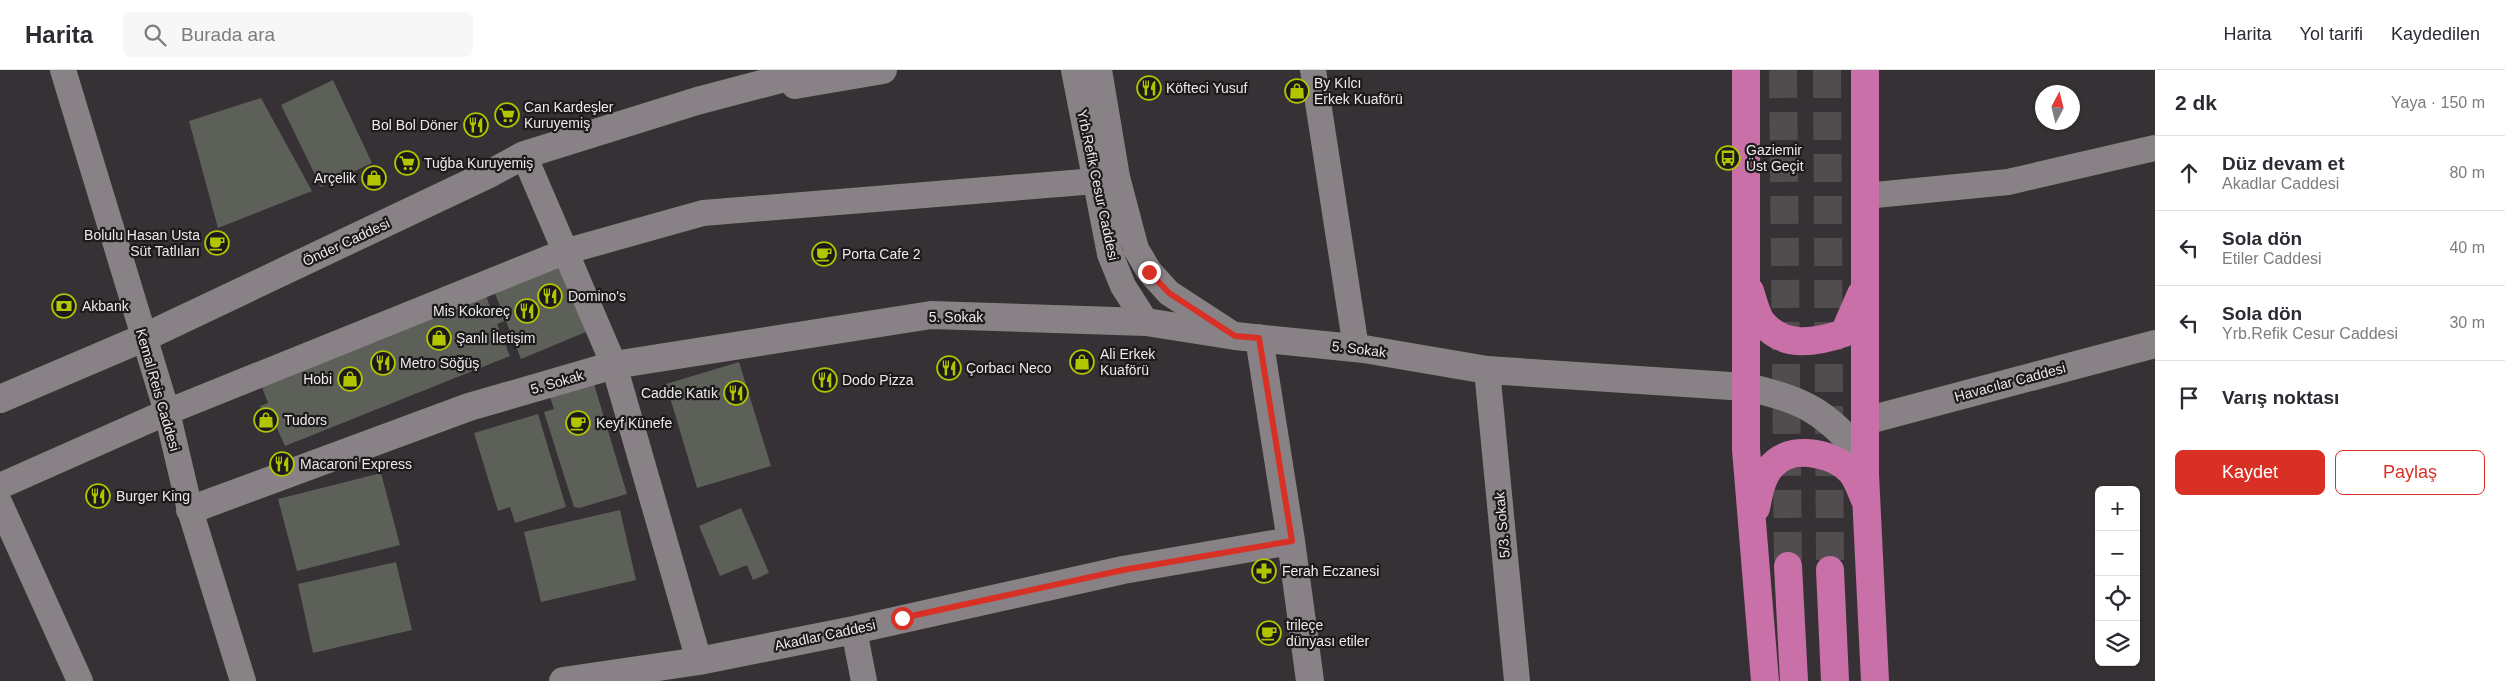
<!DOCTYPE html>
<html lang="tr">
<head>
<meta charset="utf-8">
<style>
  :root { --surface:#fff; --page:#f7f7f7; --text:#2b2b33; --muted:#7c7c81; --line:#e1e1e2; --accent:#d93025 }
  body { margin:0; font-family:Arial,sans-serif; background:var(--page); color:var(--text) }
  .controls { position:absolute; right:15px; bottom:15px; display:grid; overflow:hidden; border-radius:8px; box-shadow:0 1px 4px #0004 }
  .controls button { width:45px; height:45px; display:grid; place-items:center; padding:0; border:0; border-bottom:1px solid var(--line); background:var(--surface); color:var(--text); font:25px sans-serif }
  .compass { position:absolute; left:2035px; top:15px; width:45px; height:45px; border-radius:50%; background:var(--surface); box-shadow:0 1px 4px #0004; rotate:7deg }
  .stop { position:absolute; width:15px; height:15px; margin:-11px; border:4px solid #d93025; border-radius:50%; background:#fff }
  .stop.end { background:#d93025; border-color:#fff; box-shadow:0 1px 5px #0008 }
  .list { margin:0; padding:0; list-style:none }
  h2 { display:flex; justify-content:space-between; align-items:center; height:65px; margin:0; padding:0 20px; font-size:21px }
  h2 small { font-size:16px; font-weight:400; color:var(--muted) }
  .list li { display:grid; grid-template-columns:32px 1fr auto; gap:15px; align-items:center; box-sizing:border-box; height:75px; padding:0 20px; border-top:1px solid var(--line) }
  .list b { display:block; font-size:19px; white-space:nowrap }
  .list p { margin:0; font-size:16px; white-space:nowrap; color:var(--muted) }
  .list em { font-size:16px; font-style:normal; color:var(--muted) }
  .actions { display:flex; gap:10px; padding:15px 20px }
  .actions a { flex:1; padding:11px 0; border:1px solid var(--accent); border-radius:8px; text-align:center; font-size:18px; color:var(--accent) }
  .actions .main { background:var(--accent); color:#fff }
  .icon { flex:none; width:28px; height:28px; fill:none; stroke:currentColor; stroke-width:2; stroke-linecap:round; stroke-linejoin:round }
  .map { position:relative; flex:none; width:2155px; height:611px; overflow:hidden }
  header { display:flex; align-items:center; gap:30px; box-sizing:border-box; height:70px; padding:0 25px; background:var(--surface); border-bottom:1px solid var(--line) }
  header strong { font-size:24px }
  nav { display:flex; gap:28px; margin-inline-start:auto; font-size:18px }
  .search { width:350px; height:45px; background:var(--page); display:flex; align-items:center; gap:12px; box-sizing:border-box; padding:0 18px; border-radius:8px; color:var(--muted); font-size:19px }
  main { display:flex }
  aside { flex:1; background:var(--surface) }
  .map>svg:first-child { display:block }
  .building { fill:#5d5f59 }
  .lines { fill:none; stroke-linecap:round; stroke-linejoin:round }
  .highway-tunnel { stroke:#514d4f; stroke-width:28; stroke-dasharray:28 14; stroke-linecap:butt }
  .street { stroke:#888185; stroke-width:26 }
  .secondary { stroke:#888185; stroke-width:28 }
  .highway { stroke:#c970a8; stroke-width:28 }
  .route { stroke:#d93025; stroke-width:6 }
  .labels { text-anchor:middle; stroke-width:4.5; stroke-linejoin:round; paint-order:stroke }
  .poi-label { font-size:14px; fill:#ede9eb; stroke:#1c1a1b; text-anchor:start }
  .street-label { font-size:14px; fill:#ede9eb; stroke:#1c1a1b }
</style>
</head>
<body>
<header>
<strong>Harita</strong>
<div class="search"><svg class="icon" aria-label="search" viewBox="0 0 24 24"><circle cx="10" cy="10" r="6"/><path d="M15 15l6 6"/></svg>Burada ara</div>
<nav><a>Harita</a><a>Yol tarifi</a><a>Kaydedilen</a></nav>
</header>
<main>
<div class="map">
<svg width="2155" height="611" viewBox="0 0 2155 611">
  <rect width="100%" height="100%" fill="#363134"/>
  <path class="building" d="M333,10L372,93L321,117L281,35Z
    M261,28L312,121L218,158L189,51Z
    M559,195L586,262L521,289L494,221Z
    M484,220L493,245L501,242L505,251L497,254L510,286L285,376L276,356L269,358L260,336L268,333L260,312Z
    M739,292L771,396L697,418L666,314Z
    M594,314L627,424L579,438L574,437L544,342L554,339L550,327Z
    M538,344L566,437L515,453L510,437L498,441L474,363Z
    M381,403L400,475L297,501L278,429Z
    M741,438L769,503L753,510L747,495L720,506L699,456Z
    M620,440L636,510L541,532L524,462Z
    M396,492L412,560L313,583L298,514Z"/>
  <g class="lines">
    <path class="highway-tunnel" d="M1783,0L1788,496
      M1827,0L1830,500"/>
    <path class="street" d="M63,0L167,342L190,440L243,611
      M1074,0L1110,184L1123,216L1146,252
      M1099,0L1117,107L1136,179L1149,201L1169,223L1235,266
      M1313,0L1356,278
      M524,85L614,295L699,591
      M1865,126L2008,112L2155,78
      M1487,300L1517,611
      M0,416L167,342L564,182L703,143L1096,111
      M0,434L80,611
      M854,560L864,611"/>
    <path class="secondary" d="M795,15L883,0
      M1259,268L1291,471L1310,611
      M0,329L143,268L491,103L524,85L697,31L815,0
      M1865,351L2155,274
      M190,440L469,337L614,295L931,245L1146,252L1235,266L1364,279L1487,300L1746,317C1804,329 1827,343 1865,388
      M563,611L699,591L854,560L1123,500L1291,471"/>
    <path class="highway" d="M1746,0V379L1765,611
      M1865,0V404L1875,611
      M1750,221C1753,230 1756,243 1761,251C1783,279 1815,273 1844,263L1861,224
      M1756,438C1759,423 1762,403 1776,392C1796,375 1835,384 1851,402C1857,409 1861,421 1865,430
      M1788,496L1794,611
      M1830,500L1835,611"/>
  </g>
  <g class="lines">
    <path class="route" d="M902,548L1123,500L1292,471L1259,268L1235,266L1169,223L1149,202"/>
  </g>
  <defs>
    <g id="restaurant-ring" transform="scale(1.25)"><circle r="9.5" fill="#1c1a1b" stroke="#b1c500" stroke-width="1.5"/><path d="M-5-6h1v4h1v-4h1v4h1v-4h1v5L-1.5 .5V6h-2V.5L-5-1ZM5-6V6H3V1.5H1.5Q1.5-4 5-6Z" fill="#b1c500"/></g>
    <g id="shop-ring" transform="scale(1.25)"><circle r="9.5" fill="#1c1a1b" stroke="#b1c500" stroke-width="1.5"/><path d="M-5-2.5h2.3a2.7 3.5 0 0 1 5.4 0H5L5.5 6h-11ZM-1.5-2.5h3a1.5 2.3 0 0 0-3 0Z" fill="#b1c500"/></g>
    <g id="supermarket-ring" transform="scale(1.25)"><circle r="9.5" fill="#1c1a1b" stroke="#b1c500" stroke-width="1.5"/><path d="M-6-5.5h2.5l.6 2H6L4.5 2H-2.5L-4.4-4H-6ZM-1.5 3.2a1.3 1.3 0 1 0 .1 0ZM3 3.2a1.3 1.3 0 1 0 .1 0Z" fill="#b1c500"/></g>
    <g id="bus-ring" transform="scale(1.25)"><circle r="9.5" fill="#1c1a1b" stroke="#b1c500" stroke-width="1.5"/><path d="M-5-6H5V4H4V6H2V4H-2V6H-4V4H-5ZM-3.5-4V0h7V-4ZM-3.5 1.2v1.5H-2V1.2ZM2 1.2v1.5H3.5V1.2Z" fill="#b1c500"/></g>
    <g id="cafe-ring" transform="scale(1.25)"><circle r="9.5" fill="#1c1a1b" stroke="#b1c500" stroke-width="1.5"/><path d="M-5.5-4.5H6V0H3Q3 3.5 0 3.5H-2.5Q-5.5 3.5-5.5 0ZM3-3.2v2h1.7v-2ZM-6 4.5H4V6H-6Z" fill="#b1c500"/></g>
    <g id="bank-ring" transform="scale(1.25)"><circle r="9.5" fill="#1c1a1b" stroke="#b1c500" stroke-width="1.5"/><path d="M-6-4H6V4H-6ZM0-2.3a2.3 2.3 0 1 0 0 4.6a2.3 2.3 0 1 0 0-4.6Z" fill="#b1c500"/></g>
    <g id="pharmacy-ring" transform="scale(1.25)"><circle r="9.5" fill="#1c1a1b" stroke="#b1c500" stroke-width="1.5"/><path d="M-2-6h4v4h4v4h-4v4h-4v-4h-4v-4h4Z" fill="#b1c500"/></g>
  </defs>
  <g fill-rule="evenodd">
    <use href="#restaurant-ring" x="1149" y="18"/>
    <use href="#shop-ring" x="1297" y="21"/>
    <use href="#supermarket-ring" x="507" y="45"/>
    <use href="#restaurant-ring" x="476" y="55"/>
    <use href="#bus-ring" x="1728" y="88"/>
    <use href="#supermarket-ring" x="407" y="93"/>
    <use href="#shop-ring" x="374" y="108"/>
    <use href="#cafe-ring" x="217" y="173"/>
    <use href="#cafe-ring" x="824" y="184"/>
    <use href="#restaurant-ring" x="550" y="226"/>
    <use href="#bank-ring" x="64" y="236"/>
    <use href="#restaurant-ring" x="527" y="241"/>
    <use href="#shop-ring" x="439" y="268"/>
    <use href="#shop-ring" x="1082" y="292"/>
    <use href="#restaurant-ring" x="383" y="293"/>
    <use href="#restaurant-ring" x="949" y="298"/>
    <use href="#shop-ring" x="350" y="309"/>
    <use href="#restaurant-ring" x="825" y="310"/>
    <use href="#restaurant-ring" x="736" y="323"/>
    <use href="#shop-ring" x="266" y="350"/>
    <use href="#cafe-ring" x="578" y="353"/>
    <use href="#restaurant-ring" x="282" y="394"/>
    <use href="#restaurant-ring" x="98" y="426"/>
    <use href="#pharmacy-ring" x="1264" y="501"/>
    <use href="#cafe-ring" x="1269" y="563"/>
  </g>
  <g class="labels">
    <g class="poi-label">
      <text x="1314" y="18">By Kılcı<tspan x="1314" dy="16">Erkek Kuaförü</tspan></text>
      <text x="1166" y="23">Köfteci Yusuf</text>
      <text x="524" y="42">Can Kardeşler<tspan x="524" dy="16">Kuruyemiş</tspan></text>
      <text x="458" y="60" text-anchor="end">Bol Bol Döner</text>
      <text x="1746" y="85">Gaziemir<tspan x="1746" dy="16">Üst Geçit</tspan></text>
      <text x="424" y="98">Tuğba Kuruyemiş</text>
      <text x="356" y="113" text-anchor="end">Arçelik</text>
      <text x="200" y="170" text-anchor="end">Bolulu Hasan Usta<tspan x="200" dy="16">Süt Tatlıları</tspan></text>
      <text x="842" y="189">Porta Cafe 2</text>
      <text x="568" y="231">Domino's</text>
      <text x="82" y="241">Akbank</text>
      <text x="510" y="246" text-anchor="end">Mis Kokoreç</text>
      <text x="456" y="273">Şanlı İletişim</text>
      <text x="1100" y="289">Ali Erkek<tspan x="1100" dy="16">Kuaförü</tspan></text>
      <text x="400" y="298">Metro Söğüş</text>
      <text x="966" y="303">Çorbacı Neco</text>
      <text x="332" y="314" text-anchor="end">Hobi</text>
      <text x="842" y="315">Dodo Pizza</text>
      <text x="718" y="328" text-anchor="end">Cadde Katık</text>
      <text x="284" y="355">Tudors</text>
      <text x="596" y="358">Keyf Künefe</text>
      <text x="300" y="399">Macaroni Express</text>
      <text x="116" y="431">Burger King</text>
      <text x="1282" y="506">Ferah Eczanesi</text>
      <text x="1286" y="560">trileçe<tspan x="1286" dy="16">dünyası etiler</tspan></text>
    </g>
    <g class="street-label">
      <text transform="translate(1098 115) rotate(78)" y="5">Yrb.Refik Cesur Caddesi</text>
      <text transform="translate(346 172) rotate(-25)" y="5">Önder Caddesi</text>
      <text x="956" y="252">5. Sokak</text>
      <text transform="translate(1359 279) rotate(7)" y="5">5. Sokak</text>
      <text transform="translate(557 312) rotate(-16)" y="5">5. Sokak</text>
      <text transform="translate(2010 312) rotate(-15)" y="5">Havacılar Caddesi</text>
      <text transform="translate(158 320) rotate(74)" y="5">Kemal Reis Caddesi</text>
      <text transform="translate(1502 455) rotate(-95)" y="5">5/3. Sokak</text>
      <text transform="translate(825 565) rotate(-12)" y="5">Akadlar Caddesi</text>
    </g>
  </g>
</svg>
<div class="controls">
<button>+</button>
<button>−</button>
<button><svg class="icon" aria-label="locate" viewBox="0 0 24 24"><circle cx="12" cy="12" r="6"/><path d="M12 2v4M12 18v4M2 12h4M18 12h4"/></svg></button>
<button><svg class="icon" aria-label="layers" viewBox="0 0 24 24"><path d="M12 4l9 5-9 5-9-5zM3 14l9 5 9-5"/></svg></button>
</div>
<svg class="compass" viewBox="-18 -18 36 36"><path d="M0-13l5 13h-10z" fill="#e53935"/><path d="M0 13l5-13h-10z" fill="#7c7c81"/></svg>
<div class="stop" style="left:902px;top:548px"></div>
<div class="stop end" style="left:1149px;top:202px"></div>
</div>
<aside>
<h2>2 dk<small>Yaya · 150 m</small></h2>
<ul class="list">
<li><svg class="icon" aria-label="ahead" viewBox="0 0 24 24"><path d="M12 20V5M6 11l6-6 6 6"/></svg><div><b>Düz devam et</b><p>Akadlar Caddesi</p></div><em>80 m</em></li>
<li><svg class="icon" aria-label="left" viewBox="0 0 24 24"><path d="M17 20v-9H6M10 6l-5 5 5 5"/></svg><div><b>Sola dön</b><p>Etiler Caddesi</p></div><em>40 m</em></li>
<li><svg class="icon" aria-label="left" viewBox="0 0 24 24"><path d="M17 20v-9H6M10 6l-5 5 5 5"/></svg><div><b>Sola dön</b><p>Yrb.Refik Cesur Caddesi</p></div><em>30 m</em></li>
<li><svg class="icon" aria-label="arrive" viewBox="0 0 24 24"><path d="M6 21V4h12l-3 4 3 4H6"/></svg><div><b>Varış noktası</b></div></li>
</ul>
<div class="actions"><a class="main">Kaydet</a><a>Paylaş</a></div>
</aside>
</main>
</body>
</html>
